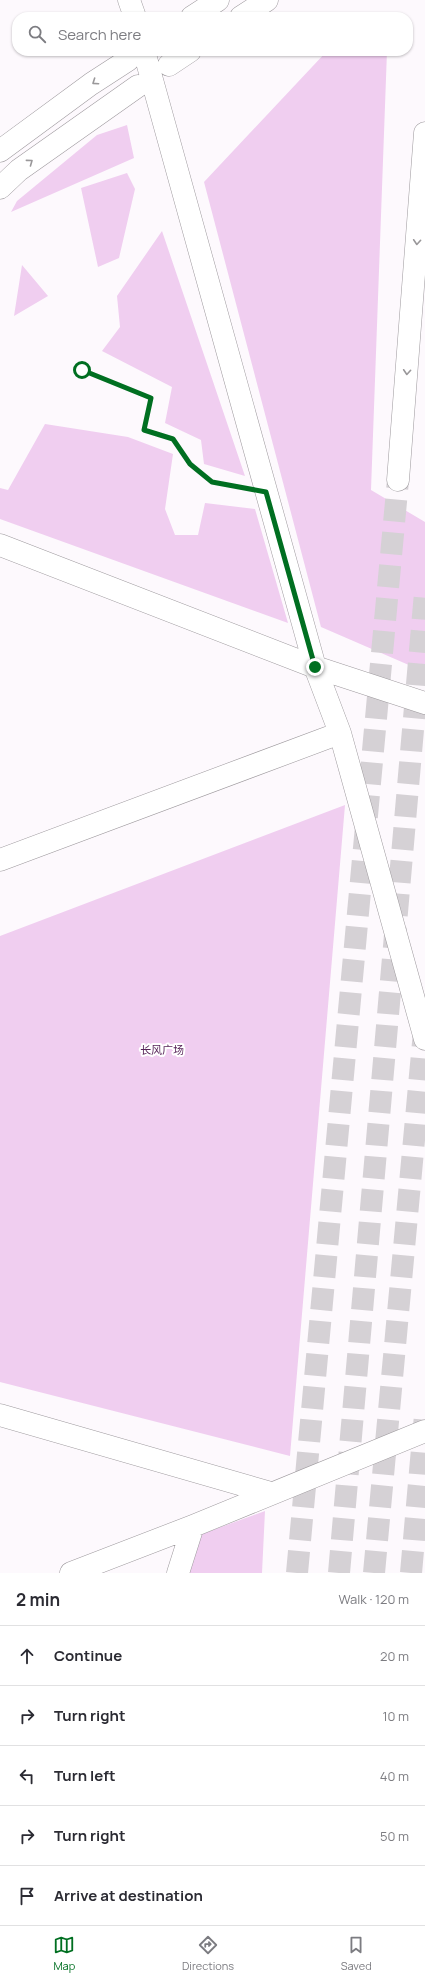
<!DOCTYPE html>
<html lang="en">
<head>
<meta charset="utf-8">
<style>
  :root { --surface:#fff; --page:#f2f2f3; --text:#2b2b33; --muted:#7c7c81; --line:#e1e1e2; --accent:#006f21 }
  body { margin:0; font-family:Manrope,"Noto Sans SC",sans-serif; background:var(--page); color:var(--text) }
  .stop { position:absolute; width:12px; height:12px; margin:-9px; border:3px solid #006f21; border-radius:50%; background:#fff }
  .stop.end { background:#006f21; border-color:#fff; box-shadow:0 1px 4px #0008 }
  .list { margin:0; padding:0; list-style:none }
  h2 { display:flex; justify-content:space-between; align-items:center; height:52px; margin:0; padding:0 16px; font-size:17px }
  h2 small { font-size:13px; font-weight:400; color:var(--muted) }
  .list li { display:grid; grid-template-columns:26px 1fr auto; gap:12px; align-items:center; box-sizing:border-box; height:60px; padding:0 16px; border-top:1px solid var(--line) }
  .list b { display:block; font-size:15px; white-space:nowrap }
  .list em { font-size:13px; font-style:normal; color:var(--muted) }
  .icon { flex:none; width:22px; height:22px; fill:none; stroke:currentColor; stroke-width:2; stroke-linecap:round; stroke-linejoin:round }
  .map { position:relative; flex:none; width:425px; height:1573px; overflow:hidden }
  .search { position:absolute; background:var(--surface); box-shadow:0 1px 3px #0004; left:12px; right:12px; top:12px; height:44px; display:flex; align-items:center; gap:10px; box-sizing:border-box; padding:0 14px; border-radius:16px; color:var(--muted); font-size:15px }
  .sheet { height:352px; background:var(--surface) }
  nav { display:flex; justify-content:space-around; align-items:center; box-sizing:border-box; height:56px; border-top:1px solid var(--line); background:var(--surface); font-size:11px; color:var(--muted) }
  nav a { display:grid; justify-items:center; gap:2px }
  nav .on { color:var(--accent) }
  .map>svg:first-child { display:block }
  .green { fill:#f0cef0 }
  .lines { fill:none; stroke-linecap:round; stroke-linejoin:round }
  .minor-tunnel { stroke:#d5d1d5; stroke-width:22; stroke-dasharray:22 11; stroke-linecap:butt }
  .highway-tunnel { stroke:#d5d1d5; stroke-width:22; stroke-dasharray:22 11; stroke-linecap:butt }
  .minor-casing { stroke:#9e9a9e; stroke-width:23 }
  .path { stroke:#a5a2a5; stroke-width:2.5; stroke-dasharray:2 3; stroke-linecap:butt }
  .minor { stroke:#fff; stroke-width:22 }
  .oneway { stroke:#9a989a }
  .route { stroke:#006f21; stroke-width:5 }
  .labels { text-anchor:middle; stroke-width:4; stroke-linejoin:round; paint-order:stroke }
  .park-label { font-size:11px; fill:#562358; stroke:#fff }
</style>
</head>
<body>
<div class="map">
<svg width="425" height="1573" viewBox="0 0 425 1573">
  <rect width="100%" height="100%" fill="#fdf9fd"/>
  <path class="green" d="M327,51H387L371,490L425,522V672L321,627L204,182Z
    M127,125L134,158L11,212L17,201L97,135Z
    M127,173L135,189L119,258L98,267L81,188Z
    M162,231L245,476L204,464L201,440L165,423L172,387L102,351L120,327L117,296Z
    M22,265L48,296L14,316Z
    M45,424L128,437L173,454L165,509L175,535H198L205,503L255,509L288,623L0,519V488L8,490Z
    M345,805L290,1456L0,1382V936Z
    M265,1511L262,1573H185L199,1535Z"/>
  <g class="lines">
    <path class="minor-tunnel" d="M297,1573L398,480"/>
    <path class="highway-tunnel" d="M339,1573L425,593
      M374,1573L425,1021
      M411,1573L425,1415"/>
    <g class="minor-casing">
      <path id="minor" d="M129,0L135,17
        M192,17L218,0
        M241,17L267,0
        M144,51L315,667L340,733L425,1039
        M169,65L190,51
        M0,151L91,84L128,60
        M0,188L19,170L138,86
        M398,480L425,133
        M0,545L315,667L425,703
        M0,860L340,733
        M0,1415L271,1493
        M71,1573L193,1526L425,1431
        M178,1573L193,1526"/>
    </g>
    <path class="path" d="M82,370L151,398L144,430L173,439L190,465L212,482L242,488"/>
    <use href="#minor" class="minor"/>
  </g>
  <defs><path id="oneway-chevron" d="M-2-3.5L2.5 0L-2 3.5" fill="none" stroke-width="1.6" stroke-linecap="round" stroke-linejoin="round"/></defs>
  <g class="oneway">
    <use href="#oneway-chevron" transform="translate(95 82) rotate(146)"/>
    <use href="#oneway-chevron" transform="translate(30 162) rotate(-36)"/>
    <use href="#oneway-chevron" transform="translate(417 242) rotate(94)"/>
    <use href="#oneway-chevron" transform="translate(407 372) rotate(94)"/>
  </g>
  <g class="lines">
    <path class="route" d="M82,370L151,398L144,430L173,439L190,464L212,482L266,492L315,667"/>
  </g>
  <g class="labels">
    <g class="park-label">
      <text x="162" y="1054">长风广场</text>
    </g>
  </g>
</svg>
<div class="stop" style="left:82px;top:370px"></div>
<div class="stop end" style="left:315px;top:667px"></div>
<div class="search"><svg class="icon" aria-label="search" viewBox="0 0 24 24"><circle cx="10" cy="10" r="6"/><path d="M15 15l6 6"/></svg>Search here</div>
</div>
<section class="sheet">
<h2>2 min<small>Walk · 120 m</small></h2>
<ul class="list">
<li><svg class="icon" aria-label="ahead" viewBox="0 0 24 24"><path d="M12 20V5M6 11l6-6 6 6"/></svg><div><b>Continue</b></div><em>20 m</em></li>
<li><svg class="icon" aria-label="right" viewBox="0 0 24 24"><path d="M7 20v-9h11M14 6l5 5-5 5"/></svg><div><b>Turn right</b></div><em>10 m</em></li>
<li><svg class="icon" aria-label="left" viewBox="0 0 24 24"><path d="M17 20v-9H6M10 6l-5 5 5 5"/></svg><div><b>Turn left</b></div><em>40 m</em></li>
<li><svg class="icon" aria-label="right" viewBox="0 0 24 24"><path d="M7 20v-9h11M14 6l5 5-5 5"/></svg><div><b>Turn right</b></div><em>50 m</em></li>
<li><svg class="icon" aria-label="arrive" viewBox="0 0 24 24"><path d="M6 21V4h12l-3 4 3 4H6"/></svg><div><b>Arrive at destination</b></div></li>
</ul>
</section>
<nav>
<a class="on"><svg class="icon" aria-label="map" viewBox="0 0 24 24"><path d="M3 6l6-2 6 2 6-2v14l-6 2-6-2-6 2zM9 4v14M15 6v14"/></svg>Map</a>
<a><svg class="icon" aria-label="directions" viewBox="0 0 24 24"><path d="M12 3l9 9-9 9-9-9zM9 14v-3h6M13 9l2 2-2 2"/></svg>Directions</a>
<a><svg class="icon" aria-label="saved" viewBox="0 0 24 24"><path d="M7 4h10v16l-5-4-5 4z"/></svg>Saved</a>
</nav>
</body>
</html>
